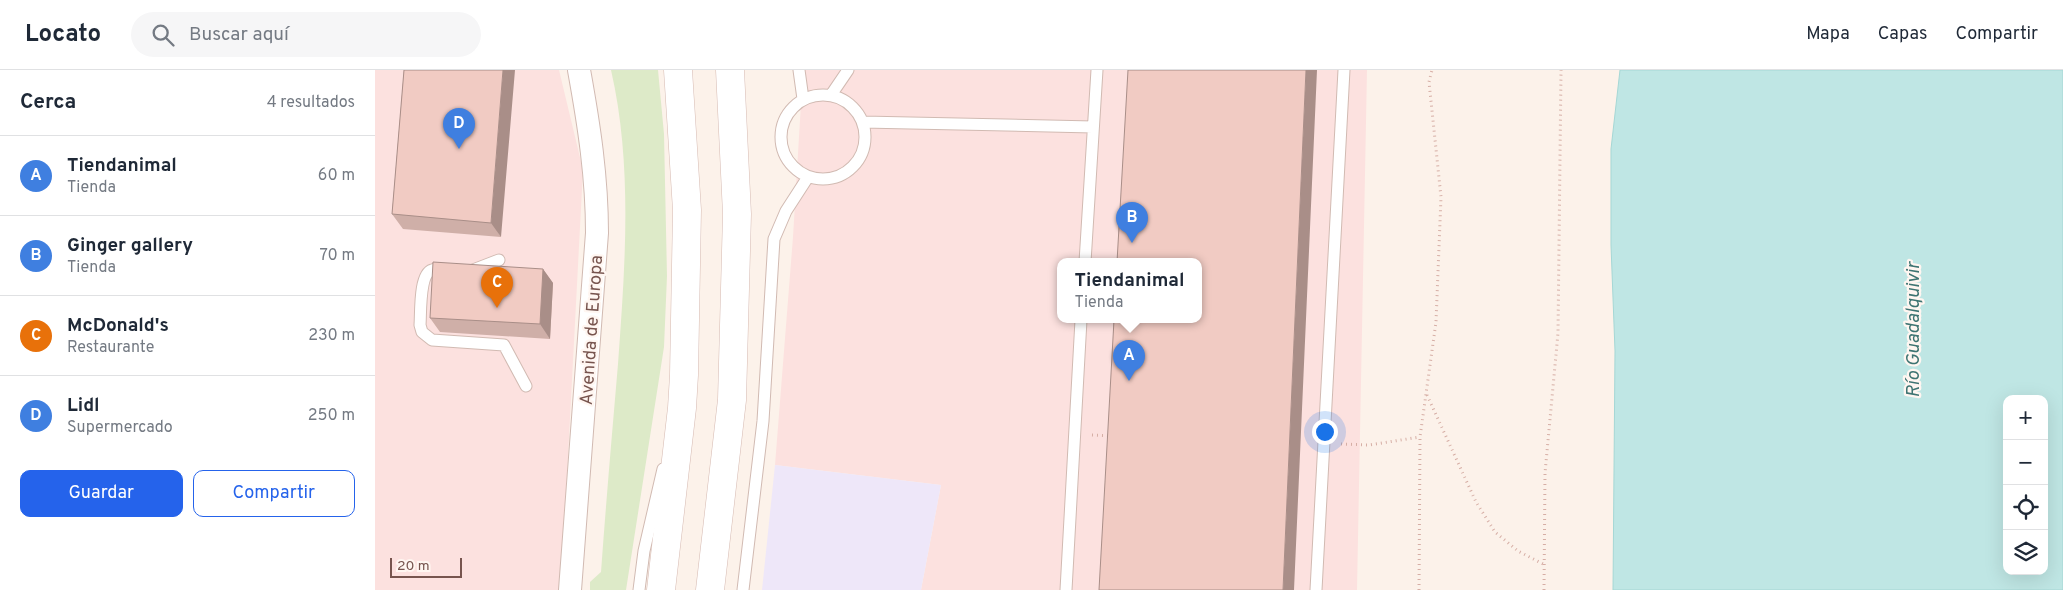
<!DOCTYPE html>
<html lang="es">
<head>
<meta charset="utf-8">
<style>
  :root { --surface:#fff; --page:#f6f6f7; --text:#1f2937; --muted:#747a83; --line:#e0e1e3; --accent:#2563eb }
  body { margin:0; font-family:Overpass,sans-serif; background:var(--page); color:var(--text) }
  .controls { position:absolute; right:15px; bottom:15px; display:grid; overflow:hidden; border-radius:10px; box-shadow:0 5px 20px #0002 }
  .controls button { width:45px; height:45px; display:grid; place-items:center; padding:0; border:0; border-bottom:1px solid var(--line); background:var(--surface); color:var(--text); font:25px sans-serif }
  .scale { position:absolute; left:15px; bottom:12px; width:72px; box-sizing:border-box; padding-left:5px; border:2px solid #77544e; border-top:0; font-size:14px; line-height:18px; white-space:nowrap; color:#77544e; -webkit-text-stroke:4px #fff6f1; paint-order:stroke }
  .you { position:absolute; left:949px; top:361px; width:18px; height:18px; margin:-12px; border:4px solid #fff; border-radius:50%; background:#1a73e8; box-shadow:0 0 0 8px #1a73e833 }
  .badge { display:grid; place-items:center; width:32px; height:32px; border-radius:50%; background:var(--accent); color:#fff; font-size:16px; font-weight:700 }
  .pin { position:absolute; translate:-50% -41px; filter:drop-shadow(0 1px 2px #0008) }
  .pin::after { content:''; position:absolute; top:26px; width:18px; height:15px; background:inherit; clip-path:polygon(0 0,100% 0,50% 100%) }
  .popup { position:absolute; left:682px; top:188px; width:145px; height:65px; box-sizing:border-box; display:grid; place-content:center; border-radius:10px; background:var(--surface); filter:drop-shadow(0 1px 4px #0005); font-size:16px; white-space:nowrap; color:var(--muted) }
  .popup b { font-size:19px; color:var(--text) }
  .popup::after { content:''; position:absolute; left:50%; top:100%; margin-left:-10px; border:10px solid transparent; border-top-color:var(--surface) }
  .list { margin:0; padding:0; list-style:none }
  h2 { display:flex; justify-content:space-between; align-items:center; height:65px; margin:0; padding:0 20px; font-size:21px }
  h2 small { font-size:16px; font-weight:400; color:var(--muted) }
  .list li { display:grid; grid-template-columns:32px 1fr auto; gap:15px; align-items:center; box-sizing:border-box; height:80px; padding:0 20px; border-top:1px solid var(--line) }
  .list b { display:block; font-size:19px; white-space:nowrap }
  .list p { margin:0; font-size:16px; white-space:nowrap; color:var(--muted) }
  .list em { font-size:16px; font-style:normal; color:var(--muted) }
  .actions { display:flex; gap:10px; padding:15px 20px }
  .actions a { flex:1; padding:11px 0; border:1px solid var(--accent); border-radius:10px; text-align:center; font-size:18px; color:var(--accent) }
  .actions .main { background:var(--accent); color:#fff }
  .icon { flex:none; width:28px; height:28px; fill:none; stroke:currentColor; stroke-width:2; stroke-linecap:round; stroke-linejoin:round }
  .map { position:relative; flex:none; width:1688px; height:520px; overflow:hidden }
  header { display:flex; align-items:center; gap:30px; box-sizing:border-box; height:70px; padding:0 25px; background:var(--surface); border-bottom:1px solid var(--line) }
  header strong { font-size:24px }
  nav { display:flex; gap:28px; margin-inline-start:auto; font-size:18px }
  .search { width:350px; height:45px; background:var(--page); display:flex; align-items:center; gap:12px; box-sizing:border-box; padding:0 18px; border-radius:28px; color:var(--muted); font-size:19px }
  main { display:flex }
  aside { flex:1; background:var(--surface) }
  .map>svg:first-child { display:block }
  .commercial { fill:#fce1df; fill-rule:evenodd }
  .education { fill:#eee7f9 }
  .green { fill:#ddeac8 }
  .water { fill:#bfe6e4; stroke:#a5d7d5; fill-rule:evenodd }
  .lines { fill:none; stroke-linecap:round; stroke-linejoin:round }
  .lane-casing { stroke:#d1bab2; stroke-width:13 }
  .street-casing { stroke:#d1bab2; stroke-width:24 }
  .secondary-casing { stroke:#d6bab2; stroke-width:29 }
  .path { stroke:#d6aea5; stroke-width:3; stroke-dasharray:1 4; stroke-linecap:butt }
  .lane { stroke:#fff; stroke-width:11 }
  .street { stroke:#fff; stroke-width:22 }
  .secondary { stroke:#fff; stroke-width:28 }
  .wall { fill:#cfafa8 }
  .shaded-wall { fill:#a98e88 }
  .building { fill:#f1cbc3; stroke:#a98e88 }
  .labels { text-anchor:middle; stroke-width:4.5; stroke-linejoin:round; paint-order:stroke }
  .street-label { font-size:18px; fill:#77544e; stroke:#fff6f1 }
  .water-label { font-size:19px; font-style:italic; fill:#3e7472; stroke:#fff6f1 }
</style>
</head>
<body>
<header>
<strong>Locato</strong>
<div class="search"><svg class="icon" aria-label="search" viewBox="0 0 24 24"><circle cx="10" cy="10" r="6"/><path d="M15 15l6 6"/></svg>Buscar aquí</div>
<nav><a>Mapa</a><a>Capas</a><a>Compartir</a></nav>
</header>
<main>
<aside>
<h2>Cerca<small>4 resultados</small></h2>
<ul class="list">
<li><span class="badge" style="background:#3f7fe0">A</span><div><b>Tiendanimal</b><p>Tienda</p></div><em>60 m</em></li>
<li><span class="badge" style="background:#3f7fe0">B</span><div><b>Ginger gallery</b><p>Tienda</p></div><em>70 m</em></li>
<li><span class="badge" style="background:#e8710a">C</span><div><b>McDonald's</b><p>Restaurante</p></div><em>230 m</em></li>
<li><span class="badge" style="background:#3f7fe0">D</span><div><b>Lidl</b><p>Supermercado</p></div><em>250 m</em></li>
</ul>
<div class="actions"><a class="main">Guardar</a><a>Compartir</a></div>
</aside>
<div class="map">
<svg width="1688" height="520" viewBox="0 0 1688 520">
  <rect width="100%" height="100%" fill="#fcf2ea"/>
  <path class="commercial" d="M0,0H184L208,100L186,520H0Z
    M428,0H992L982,520H546L566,415L400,395L418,167ZM685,192H823V250H685Z"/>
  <path class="education" d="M400,395L566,415L546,520H387Z"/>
  <path class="green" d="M236,0H283L289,64L292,206L289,277L251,520H215V512L226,502C231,433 237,364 243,294C250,197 258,96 236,0Z"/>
  <path class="water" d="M1245,0H1688V520H1238L1240,281L1236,175V79ZM1632,329H1669V501H1632Z"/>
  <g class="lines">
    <g class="lane-casing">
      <path id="lane" d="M424,0L428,29
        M406 67a42 42 0 1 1 84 0a42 42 0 1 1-84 0Z
        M456,25L473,0
        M488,52L718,57
        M710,192L722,0
        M72,200C68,200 61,198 57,200C44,204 46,243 45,255L47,262L57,270L129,275L151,316
        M98,200L124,190
        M264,520L269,481L288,399
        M368,520L388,351L399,169L411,141L433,107
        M691,520L706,250
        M941,520L969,0"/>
    </g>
    <g class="street-casing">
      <path id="street" d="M195,520L222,163C222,107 214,55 204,0"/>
    </g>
    <g class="secondary-casing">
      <path id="secondary" d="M286,520L307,338L309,305L312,140L303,0
        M335,520L357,330L362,144L355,0"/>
    </g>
    <path class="path" d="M1052,325L1101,432L1120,462L1143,481L1170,495
      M717,365L736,366
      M966,374L994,375L1045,367
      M1044,520L1045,367L1061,252L1066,127L1054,12L1057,0
      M1169,520L1170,403L1183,263L1186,0"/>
    <use href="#lane" class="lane"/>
    <use href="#street" class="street"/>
    <use href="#secondary" class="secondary"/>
  </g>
  <path class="wall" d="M29,0L126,167L28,159L17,144Z
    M168,199L178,213L175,269L65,262L55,248Z"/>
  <path class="shaded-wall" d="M128,0H140L126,167L116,153Z
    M931,0H942L919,520H908Z
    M168,199L178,213L175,269L165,254Z"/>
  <path class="building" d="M29,0H128L116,153L17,144Z
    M753,0H931L908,520H724L739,250H823V192H742Z
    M58,192L168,199L165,254L55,248Z"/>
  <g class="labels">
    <g class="street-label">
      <text transform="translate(216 260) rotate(-86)" y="6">Avenida de Europa</text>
    </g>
    <g class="water-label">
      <text transform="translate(1537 260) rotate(-90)" y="7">Río Guadalquivir</text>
    </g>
  </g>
</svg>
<div class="controls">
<button>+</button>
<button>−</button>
<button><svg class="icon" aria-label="locate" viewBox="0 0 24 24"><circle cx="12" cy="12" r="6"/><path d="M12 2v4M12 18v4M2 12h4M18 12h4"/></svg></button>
<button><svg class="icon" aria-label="layers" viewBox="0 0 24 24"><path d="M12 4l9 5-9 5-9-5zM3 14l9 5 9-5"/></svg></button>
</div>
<div class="scale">20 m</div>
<div class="you"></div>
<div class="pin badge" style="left:754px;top:311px;background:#3f7fe0">A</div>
<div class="popup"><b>Tiendanimal</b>Tienda</div>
<div class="pin badge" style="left:757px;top:173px;background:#3f7fe0">B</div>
<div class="pin badge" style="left:122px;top:238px;background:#e8710a">C</div>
<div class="pin badge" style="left:84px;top:79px;background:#3f7fe0">D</div>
</div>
</main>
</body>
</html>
